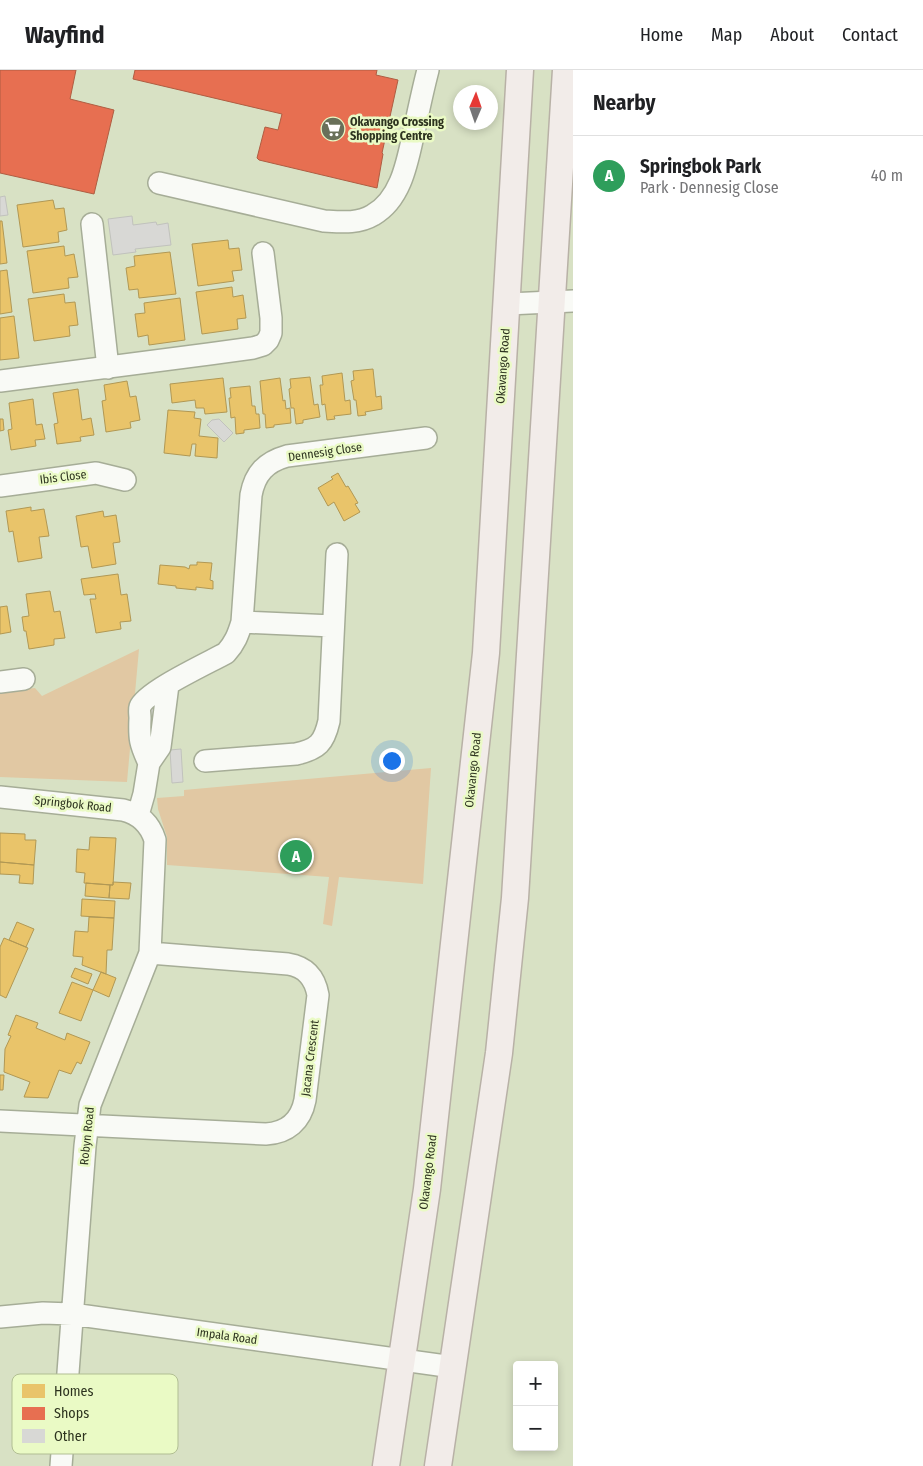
<!DOCTYPE html>
<html lang="en">
<head>
<meta charset="utf-8">
<style>
  :root { --surface:#fff; --page:#f2f2f2; --text:#202124; --muted:#757577; --line:#e0e0e0; --accent:#db2777 }
  body { margin:0; font-family:"Fira Sans Condensed",sans-serif; background:var(--page); color:var(--text) }
  .controls { position:absolute; right:15px; bottom:15px; display:grid; overflow:hidden; border-radius:5px; box-shadow:0 2px 8px #0003 }
  .controls button { width:45px; height:45px; display:grid; place-items:center; padding:0; border:0; border-bottom:1px solid var(--line); background:var(--surface); color:var(--text); font:25px sans-serif }
  .compass { position:absolute; left:453px; top:15px; width:45px; height:45px; border-radius:50%; background:var(--surface); box-shadow:0 2px 8px #0003; rotate:2deg }
  .you { position:absolute; left:391px; top:690px; width:18px; height:18px; margin:-12px; border:4px solid #fff; border-radius:50%; background:#1a73e8; box-shadow:0 0 0 8px #1a73e833 }
  .badge { display:grid; place-items:center; width:32px; height:32px; border-radius:50%; background:var(--accent); color:#fff; font-size:16px; font-weight:700 }
  .pin { position:absolute; translate:-50% -50%; border:2px solid #fff; box-shadow:0 1px 5px #0006 }
  .list { margin:0; padding:0; list-style:none }
  h2 { display:flex; justify-content:space-between; align-items:center; height:65px; margin:0; padding:0 20px; font-size:21px }
  h2 small { font-size:16px; font-weight:400; color:var(--muted) }
  .list li { display:grid; grid-template-columns:32px 1fr auto; gap:15px; align-items:center; box-sizing:border-box; height:80px; padding:0 20px; border-top:1px solid var(--line) }
  .list b { display:block; font-size:19px; white-space:nowrap }
  .list p { margin:0; font-size:16px; white-space:nowrap; color:var(--muted) }
  .list em { font-size:16px; font-style:normal; color:var(--muted) }
  .map { position:relative; flex:none; width:573px; height:1396px; overflow:hidden }
  header { display:flex; align-items:center; gap:30px; box-sizing:border-box; height:70px; padding:0 25px; background:var(--surface); border-bottom:1px solid var(--line) }
  header strong { font-size:24px }
  nav { display:flex; gap:28px; margin-inline-start:auto; font-size:18px }
  main { display:flex }
  aside { flex:1; background:var(--surface) }
  .map>svg:first-child { display:block }
  .green { fill:#e1c8a3 }
  .homes { fill:#e9c46a; stroke:#b19854 }
  .shops { fill:#e76f51; stroke:#af5d42 }
  .building { fill:#d8d8d5; stroke:#c1c2bd }
  .lines { fill:none; stroke-linecap:round; stroke-linejoin:round }
  .minor-casing { stroke:#a6ad97; stroke-width:24 }
  .major-casing { stroke:#b8b1a6; stroke-width:29 }
  .minor { stroke:#f9faf6; stroke-width:21 }
  .major { stroke:#f2ece9; stroke-width:26 }
  .labels { text-anchor:middle; stroke-width:5; stroke-linejoin:round; paint-order:stroke }
  .poi-label { font-size:12px; font-weight:bold; fill:#2d331f; stroke:#eafac5; text-anchor:start }
  .street-label { font-size:12px; fill:#2d331f; stroke:#eafac5 }
  .key { fill:#eafac5; stroke:#b1be93; stroke-width:1 }
  .key-label { font-size:14px; fill:#2d331f }
</style>
</head>
<body>
<header>
<strong>Wayfind</strong>
<nav><a>Home</a><a>Map</a><a>About</a><a>Contact</a></nav>
</header>
<main>
<div class="map">
<svg width="573" height="1396" viewBox="0 0 573 1396">
  <rect width="100%" height="100%" fill="#d8e1c4"/>
  <path class="green" d="M139,579L127,712L0,707V622L35,618L42,626Z
    M431,698L423,814L339,807L332,856L323,854L329,807L167,795V767L158,739L157,728L184,726V720Z"/>
  <path class="homes" d="M53,130L55,139L64,138L67,160L58,162L59,172L23,177L17,135Z
    M0,151H2L7,193L0,194Z
    M228,170L229,179L239,178L242,200L232,201L234,211L198,216L192,174Z
    M64,176L65,186L74,184L78,207L68,208L69,218L33,223L27,181Z
    M170,182L176,224L139,228L138,219L129,220L126,198L135,196L134,186Z
    M7,200L12,242L0,244V201Z
    M232,217L233,227L243,225L246,248L237,249L238,259L202,264L196,222Z
    M64,224L65,233L75,232L78,255L69,256L70,266L34,271L28,229Z
    M180,228L185,270L149,275L148,265L138,267L135,244L145,243L144,233Z
    M14,246L19,288L0,290V248Z
    M373,299L376,327L381,326L382,339L365,342L366,345L358,346L356,330H354L351,311L354,310L353,301Z
    M342,303L345,331L350,330L351,344L334,346L335,349L327,350L325,334L322,335L320,315H323L322,306Z
    M310,307L314,335L318,334L320,347L303,350V353L296,354L294,338H291L289,319L291,318L290,309Z
    M223,308L227,342L205,344L204,338H196L195,330L172,333L170,314Z
    M280,308L283,331L285,330L286,339L290,338L291,353L274,355V357L266,358L265,344H263L260,311Z
    M127,311L130,327L136,326L140,350L130,352L131,358L106,362L102,331L106,330L104,315Z
    M250,316L252,336H255L256,344H259L260,358L244,360V363L236,364L235,347L231,348L229,328H231L230,318Z
    M78,319L82,350L91,348L94,365L80,367L81,371L57,374L54,354L58,353L53,323Z
    M33,329L36,355L42,354L45,369L35,370L36,376L11,380L8,360L12,359L9,333Z
    M168,340L195,342L194,348L201,349L199,366L218,368L217,388L195,386L196,374H192L190,386L164,383Z
    M0,349H3L4,360L0,361Z
    M338,403L346,417L348,416L358,433L355,434L360,442L344,451L334,432L328,436L318,418L333,409L331,407Z
    M31,437V441L44,439L49,466L39,467L42,488L18,492L13,461L9,462L6,441Z
    M103,441L104,447L116,445L120,472L113,473L116,494L92,498L88,476L81,477L76,446Z
    M197,492L212,493L210,510L213,511V519L196,517V520L176,518V516L158,514L160,495L185,497L189,499L190,495H197Z
    M118,504L121,525L127,524L131,551L120,552L121,559L96,563L90,529H96L95,524L84,525L81,509Z
    M50,521L54,542L60,541L65,568L54,569V575L29,579L26,561H24L22,547L29,546L26,524Z
    M7,536L11,562L0,564V537Z
    M0,763L25,764V770H36L34,795L0,792Z
    M90,767L116,768L113,815L84,813L85,803L76,802L77,779L89,780Z
    M0,792L34,795L33,814L19,813L20,805L0,804Z
    M113,812L131,813L129,829L109,828L110,815H113Z
    M86,813L110,815L109,828L85,826Z
    M82,829L115,831L114,848L81,846Z
    M89,847L114,848L112,880H107L106,904L82,895L83,887L73,886L75,861L88,862Z
    M17,852L34,859L26,877L9,870Z
    M4,868L28,878L6,928L0,925V877Z
    M75,898L92,904L88,914L71,907Z
    M101,902L116,908L109,927L93,920Z
    M72,912L93,920L81,951L59,943Z
    M16,945L38,953L36,958L65,970L67,963L90,972L81,994L77,992L71,1004L59,1000L48,1028L24,1027L30,1012L4,1002L5,979L11,966L8,965Z
    M0,1005H4L3,1020H0Z"/>
  <path class="shops" d="M0,0H76L70,29L114,40L94,124L0,103Z
    M135,0H377L376,5L398,10L382,83L383,84L377,118L259,90L257,88L265,57L278,60L282,44L133,9Z"/>
  <path class="building" d="M5,126L8,145L0,146V127Z
    M132,146L133,155L156,152L157,155L168,153L171,175L135,179L136,182L113,185L108,149Z
    M219,349L233,363L224,372L207,355L212,350Z
    M148,637L159,638L158,650L147,649Z
    M181,679L183,712L172,713L170,680Z"/>
  <g class="lines">
    <g class="minor-casing">
      <path id="minor" d="M159,113L324,151C341,152 358,154 373,145C403,128 408,87 415,57C419,38 423,19 428,0
        M92,154L108,298
        M507,234L573,231
        M0,311L209,284L253,278L263,275L268,270L271,263V248L263,183
        M0,416L96,403L125,410
        M242,552L333,556
        M0,612L24,609
        M205,691L296,684C318,679 324,673 329,651L337,484
        M149,693C140,674 139,669 140,648C140,645 139,640 140,637C145,622 210,592 226,583C235,573 238,565 242,552L251,425C255,403 266,392 287,386L426,368
        M0,727L123,740C140,744 150,754 155,770L150,883L90,1035L85,1076L61,1396
        M138,745L144,724L149,693L160,677L168,615
        M0,1051L266,1064C287,1063 301,1051 305,1030L318,925C315,908 306,897 288,894L150,883
        M0,1247L43,1243L72,1244L453,1297"/>
    </g>
    <g class="major-casing">
      <path id="major" d="M386,1396L427,1119L486,583L520,0
        M438,1396L499,983L515,828L566,0"/>
    </g>
    <use href="#minor" class="minor"/>
    <use href="#major" class="major"/>
  </g>
  <defs>
    <g id="supermarket-disc" transform="scale(1.25)"><circle r="9.5" fill="#697059" stroke="#eafac5"/><path d="M-6-5.5h2.5l.6 2H6L4.5 2H-2.5L-4.4-4H-6ZM-1.5 3.2a1.3 1.3 0 1 0 .1 0ZM3 3.2a1.3 1.3 0 1 0 .1 0Z" fill="#fff"/></g>
  </defs>
  <g fill-rule="evenodd">
    <use href="#supermarket-disc" x="333" y="59"/>
  </g>
  <g class="labels">
    <g class="poi-label">
      <text x="350" y="56">Okavango Crossing<tspan x="350" dy="14">Shopping Centre</tspan></text>
    </g>
    <g class="street-label">
      <text transform="translate(503 296) rotate(-86)" y="4">Okavango Road</text>
      <text transform="translate(325 382) rotate(-8)" y="4">Dennesig Close</text>
      <text transform="translate(63 407) rotate(-7)" y="4">Ibis Close</text>
      <text transform="translate(473 700) rotate(-84)" y="4">Okavango Road</text>
      <text transform="translate(73 734) rotate(6)" y="4">Springbok Road</text>
      <text transform="translate(310 988) rotate(-83)" y="4">Jacana Crescent</text>
      <text transform="translate(87 1066) rotate(-84)" y="4">Robyn Road</text>
      <text transform="translate(428 1102) rotate(-83)" y="4">Okavango Road</text>
      <text transform="translate(227 1266) rotate(8)" y="4">Impala Road</text>
    </g>
  </g>
  <rect x="12" y="1304" width="166" height="80" rx="8" class="key"/>
  <rect x="22" y="1314" width="23" height="14" fill="#e9c46a"/>
  <rect x="22" y="1337" width="23" height="13" fill="#e76f51"/>
  <rect x="22" y="1359" width="23" height="14" fill="#d8d8d5"/>
  <g class="key-label">
    <text x="54" y="1326">Homes</text>
    <text x="54" y="1348">Shops</text>
    <text x="54" y="1371">Other</text>
  </g>
</svg>
<div class="controls">
<button>+</button>
<button>−</button>
</div>
<svg class="compass" viewBox="-18 -18 36 36"><path d="M0-13l5 13h-10z" fill="#e53935"/><path d="M0 13l5-13h-10z" fill="#757577"/></svg>
<div class="you"></div>
<div class="pin badge" style="left:296px;top:786px;background:#2e9e5b">A</div>
</div>
<aside>
<h2>Nearby<small></small></h2>
<ul class="list">
<li><span class="badge" style="background:#2e9e5b">A</span><div><b>Springbok Park</b><p>Park · Dennesig Close</p></div><em>40 m</em></li>
</ul>
</aside>
</main>
</body>
</html>
